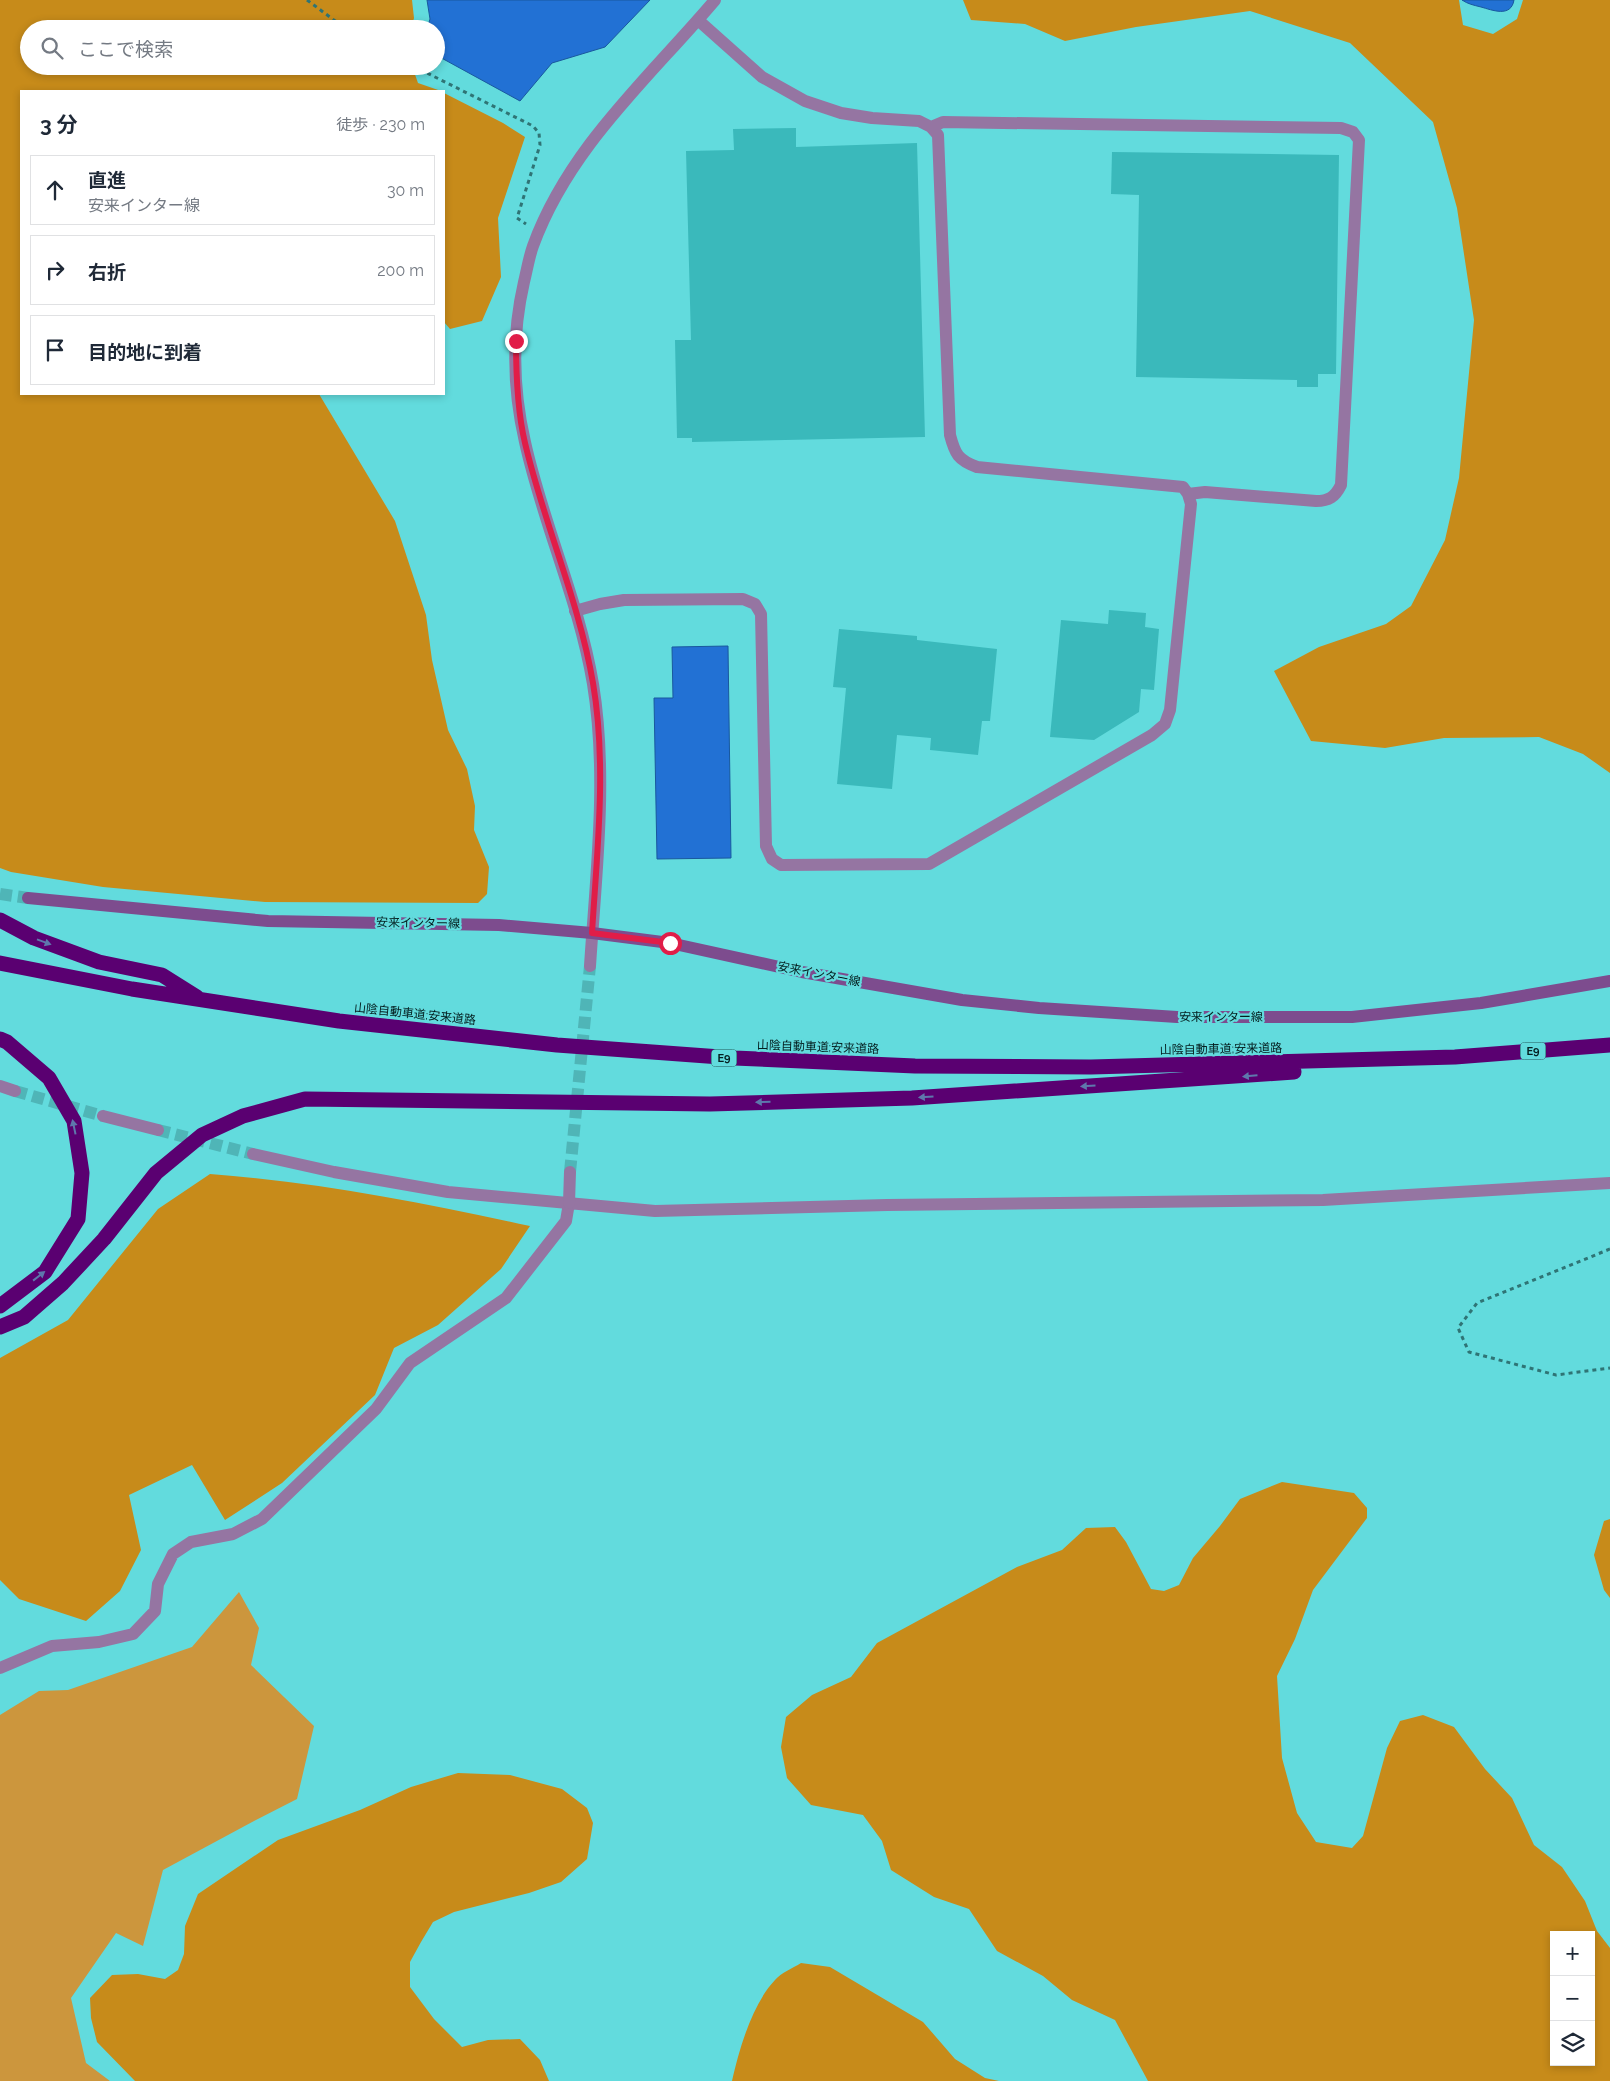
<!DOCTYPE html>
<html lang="ja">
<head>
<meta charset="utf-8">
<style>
  :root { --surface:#fff; --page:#f2f2f3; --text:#1f2937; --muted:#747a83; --line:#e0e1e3 }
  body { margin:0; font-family:Raleway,"Noto Sans JP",sans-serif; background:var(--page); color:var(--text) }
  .controls { position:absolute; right:15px; bottom:15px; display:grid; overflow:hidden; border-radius:0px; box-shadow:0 2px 8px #0003 }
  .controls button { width:45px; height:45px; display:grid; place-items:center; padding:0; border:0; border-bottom:1px solid var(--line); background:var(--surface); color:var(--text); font:25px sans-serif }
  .stop { position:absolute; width:15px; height:15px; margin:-11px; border:4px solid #e11d48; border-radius:50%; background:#fff }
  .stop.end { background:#e11d48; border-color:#fff; box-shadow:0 1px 5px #0008 }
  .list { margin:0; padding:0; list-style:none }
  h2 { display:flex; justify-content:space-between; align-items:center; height:65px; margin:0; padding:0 20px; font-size:21px }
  h2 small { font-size:16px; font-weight:400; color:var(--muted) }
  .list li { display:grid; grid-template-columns:32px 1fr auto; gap:15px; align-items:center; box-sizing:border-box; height:70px; margin:0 10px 10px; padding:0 10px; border:1px solid var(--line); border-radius:0px }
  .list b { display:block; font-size:19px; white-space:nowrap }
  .list p { margin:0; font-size:16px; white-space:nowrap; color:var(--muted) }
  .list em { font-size:16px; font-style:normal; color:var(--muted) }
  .icon { flex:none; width:28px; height:28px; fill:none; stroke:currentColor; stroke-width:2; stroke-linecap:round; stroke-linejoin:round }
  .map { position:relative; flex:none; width:1610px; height:2081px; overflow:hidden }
  .search { position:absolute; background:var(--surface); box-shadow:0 2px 8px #0003; left:20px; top:20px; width:425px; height:55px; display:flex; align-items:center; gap:12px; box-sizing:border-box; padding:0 18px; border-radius:28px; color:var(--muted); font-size:19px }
  .panel { position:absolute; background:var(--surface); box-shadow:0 2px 8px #0003; left:20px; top:90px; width:425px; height:305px; border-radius:0px }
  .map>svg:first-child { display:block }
  .green { fill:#cc963d }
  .forest { fill:#c78b1a; fill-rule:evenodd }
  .water { fill:#2271d4; stroke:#19589e }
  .building { fill:#3ab9bb }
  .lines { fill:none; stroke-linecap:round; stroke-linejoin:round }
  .minor-tunnel { stroke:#4fb5b7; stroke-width:12; stroke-dasharray:12 6; stroke-linecap:butt }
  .tertiary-tunnel { stroke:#4fb5b7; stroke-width:12; stroke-dasharray:12 6; stroke-linecap:butt }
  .secondary-tunnel { stroke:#4fb5b7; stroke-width:12; stroke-dasharray:12 6; stroke-linecap:butt }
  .path { stroke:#2f7475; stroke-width:3; stroke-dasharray:4 4; stroke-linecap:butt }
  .minor { stroke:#9575a2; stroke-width:12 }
  .tertiary { stroke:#9575a2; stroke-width:12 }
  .secondary { stroke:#7d4c8e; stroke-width:12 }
  .motorway { stroke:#5a0071; stroke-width:15 }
  .oneway { fill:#5e78ac }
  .route { stroke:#e11d48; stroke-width:6 }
  .labels { text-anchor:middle; stroke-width:4.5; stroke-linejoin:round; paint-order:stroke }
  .shield { fill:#62dbdd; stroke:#205758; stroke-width:1 }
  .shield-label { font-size:11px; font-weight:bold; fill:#041e1f }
  .street-label { font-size:12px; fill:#041e1f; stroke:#62dbdd }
</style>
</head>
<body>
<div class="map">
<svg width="1610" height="2081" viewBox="0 0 1610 2081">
  <rect width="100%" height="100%" fill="#62dbdd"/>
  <path class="green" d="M239,1592L259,1628L251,1665L314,1726L297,1799L254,1821L163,1870L143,1946L116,1933L71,1998L86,2063L110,2081H0V1715L39,1691L68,1690L192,1647Z"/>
  <path class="forest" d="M0,0H412L414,18L411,29H29V66H412L418,83L441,91H21V394H319L395,521L426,615L432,660L448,730L467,769L475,806L474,830L489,867L487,894L478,903L265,902L103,887L11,872L0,868Z
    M963,0H1459L1463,25L1493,34L1517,19L1523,0H1610V773L1583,754L1539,737L1444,738L1385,748L1311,741L1274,671L1319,647L1386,624L1411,606L1445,540L1459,478L1474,320L1457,208L1433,122L1350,43L1250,11L1136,27L1065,41L1025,24L971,20Z
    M444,93L503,123L525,137L498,218L501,277L482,321L450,329L444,322Z
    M210,1174C318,1182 425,1203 530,1226L501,1269L438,1325L394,1348L375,1395L282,1483L225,1520L192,1465L129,1495L141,1550L120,1591L86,1621L19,1599L0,1580V1358L68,1320L158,1209Z
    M1282,1482L1354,1493L1367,1508V1518L1313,1590L1295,1639L1277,1676L1282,1758L1297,1813L1316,1842L1352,1848L1363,1836L1387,1748L1400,1721L1423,1715L1454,1727L1485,1769L1512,1798L1534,1845L1562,1867L1585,1901L1597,1931L1610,1948V2081H1148L1115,2020L1072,2000L1043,1976L997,1951L969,1909L934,1897L891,1870L882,1841L863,1815L811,1805L787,1778L781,1747L786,1717L812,1695L851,1677L877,1643L1017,1567L1062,1550L1086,1528L1115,1527L1126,1542L1151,1589L1164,1591L1179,1585L1193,1558L1220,1526L1240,1499ZM1554,1935H1591V2062H1554Z
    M1610,1519V1598L1604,1590L1594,1555L1604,1521Z
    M458,1773L510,1775L562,1789L587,1808L593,1823L587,1859L561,1882L529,1893L454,1912L433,1922L421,1942L410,1962V1987L434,2019L462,2047L488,2040L520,2039L540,2060L549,2081H135L97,2042L91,2018L90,1998L112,1975L138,1974L165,1979L178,1970L184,1954L185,1926L198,1894L278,1840L360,1810L411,1787Z
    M801,1963L830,1967L923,2022L955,2059L985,2078L999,2081H732C739,2050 752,2004 775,1980C781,1973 793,1968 801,1963Z"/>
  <path class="water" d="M427,0H650L605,47L552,63L520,101L436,55V29H427L430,19Z
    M1462,0H1514C1511,18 1492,10 1481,7C1473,5 1468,4 1462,0Z
    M728,646L731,858L657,859L654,698H673L672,647Z"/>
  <path class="building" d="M796,128V147L917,143L925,437L692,442V438H677L675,340H691L686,151L734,150L733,129Z
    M1112,152L1339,155L1336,374H1318V387H1297V380L1136,377L1139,195L1111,194Z
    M1109,610L1146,613L1145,627L1159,629L1154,690L1141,689L1139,712L1094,740L1050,737L1061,620L1108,624Z
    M839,629L917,636V640L997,649L990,721H982L978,755L930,750L931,738L897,735L892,789L837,784L846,688L833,687Z"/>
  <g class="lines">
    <path class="minor-tunnel" d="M15,1091L103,1116
      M158,1130L253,1154"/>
    <path class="tertiary-tunnel" d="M570,1172L590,966"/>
    <path class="secondary-tunnel" d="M0,894L28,898"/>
    <path class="path" d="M307,0L346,29
      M413,66L533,126L539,133L540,145L517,218L526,224
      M1610,1249L1477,1303L1458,1328L1469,1352L1556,1375L1610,1368"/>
    <path class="minor" d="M931,127L943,122L1341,128L1353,132L1359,140L1341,485C1335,497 1329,501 1316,501L1205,492L1188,494
      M575,611L600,604L624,600L743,599L755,604L761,614L766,846L772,859L781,865L929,864L1152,735L1165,724L1170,710L1191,504L1188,494L1183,487L977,467C958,460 955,454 950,435L938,135L931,127L919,121L872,118L841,113L805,101L762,77L698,20
      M0,1086L15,1091
      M103,1116L158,1130
      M253,1154L334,1172L448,1192L655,1211L887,1205L1323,1200L1610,1183
      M0,1668L52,1646L99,1642L133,1634L155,1611L158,1584L173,1554L191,1542L233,1534L262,1519L376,1409L410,1363L506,1298L566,1221L569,1203"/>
    <path class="tertiary" d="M590,966C596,873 608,776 593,684C579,601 543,524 525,442C513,390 512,334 524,282C527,270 529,257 533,246C569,147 649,78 715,0
      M569,1203L570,1172"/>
    <path class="secondary" d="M28,898L268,921L499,925L592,933L670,943L802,972L962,1000L1039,1008L1177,1017H1352L1481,1003L1610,981"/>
    <path class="motorway" d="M0,920L34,938L99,962L162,975L197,997
      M0,963L132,989L339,1021L557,1045L734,1058L915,1066L1091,1067L1455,1057L1610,1045
      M0,1039L7,1042L49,1078L74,1121L82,1173L78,1219L45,1272L0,1306
      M0,1327L24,1317L63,1283L104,1239L156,1173L202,1135L243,1116L305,1099L710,1104L912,1098L1294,1072"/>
  </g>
  <defs><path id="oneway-solid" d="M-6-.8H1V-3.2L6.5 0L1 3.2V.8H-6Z" transform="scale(1.25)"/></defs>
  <g class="oneway">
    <use href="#oneway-solid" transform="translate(44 942) rotate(20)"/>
    <use href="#oneway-solid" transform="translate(1250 1076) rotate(175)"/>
    <use href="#oneway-solid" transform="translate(1088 1086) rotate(177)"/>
    <use href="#oneway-solid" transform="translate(926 1097) rotate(176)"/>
    <use href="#oneway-solid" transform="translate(763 1102) rotate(178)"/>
    <use href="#oneway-solid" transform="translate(74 1127) rotate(-102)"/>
    <use href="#oneway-solid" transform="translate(39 1276) rotate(-38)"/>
  </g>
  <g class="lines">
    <path class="route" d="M516,341C516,375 517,410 525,443C544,524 579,601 593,683C607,765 597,851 592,933L670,943"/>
  </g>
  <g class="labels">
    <g class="shield">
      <rect x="1520.5" y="1042.5" width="25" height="17" rx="4"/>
      <rect x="711.5" y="1049.5" width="25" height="17" rx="4"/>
    </g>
    <g class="shield-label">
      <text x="1533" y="1055">E9</text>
      <text x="724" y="1062">E9</text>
    </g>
    <g class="street-label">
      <text transform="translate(418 923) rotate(1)" y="4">安来インター線</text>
      <text transform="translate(819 974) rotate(11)" y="4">安来インター線</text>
      <text transform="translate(415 1014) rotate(6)" y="4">山陰自動車道;安来道路</text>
      <text x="1221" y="1021">安来インター線</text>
      <text transform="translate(818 1047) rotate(2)" y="4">山陰自動車道;安来道路</text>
      <text transform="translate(1221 1049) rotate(-1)" y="4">山陰自動車道;安来道路</text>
    </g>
  </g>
</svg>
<div class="controls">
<button>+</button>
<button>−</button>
<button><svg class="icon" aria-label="layers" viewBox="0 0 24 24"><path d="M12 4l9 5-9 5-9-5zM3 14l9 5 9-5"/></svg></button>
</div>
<div class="stop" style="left:670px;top:943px"></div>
<div class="stop end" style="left:516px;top:341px"></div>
<div class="search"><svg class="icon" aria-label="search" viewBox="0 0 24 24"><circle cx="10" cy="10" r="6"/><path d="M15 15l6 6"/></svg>ここで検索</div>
<section class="panel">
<h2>3 分<small>徒歩 · 230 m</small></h2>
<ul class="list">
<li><svg class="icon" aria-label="ahead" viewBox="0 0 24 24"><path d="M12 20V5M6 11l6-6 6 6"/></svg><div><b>直進</b><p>安来インター線</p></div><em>30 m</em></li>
<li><svg class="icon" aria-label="right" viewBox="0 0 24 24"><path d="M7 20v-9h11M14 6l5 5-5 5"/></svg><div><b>右折</b></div><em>200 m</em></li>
<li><svg class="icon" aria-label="arrive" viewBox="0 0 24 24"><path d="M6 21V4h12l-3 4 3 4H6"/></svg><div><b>目的地に到着</b></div></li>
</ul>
</section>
</div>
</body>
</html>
